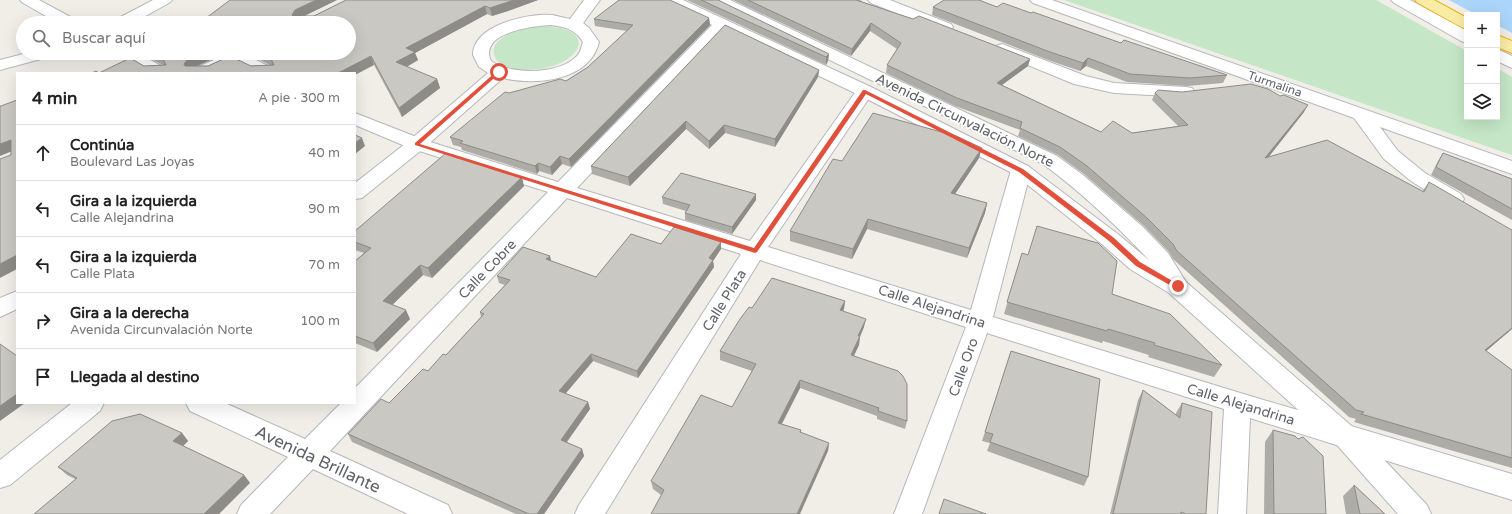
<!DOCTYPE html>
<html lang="es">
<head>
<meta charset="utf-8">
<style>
  :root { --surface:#fff; --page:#f6f6f6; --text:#222; --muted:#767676; --line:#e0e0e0 }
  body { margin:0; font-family:"Varela Round",sans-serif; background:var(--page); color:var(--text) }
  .controls { position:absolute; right:12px; top:12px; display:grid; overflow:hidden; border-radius:0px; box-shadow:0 4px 16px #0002 }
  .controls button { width:36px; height:36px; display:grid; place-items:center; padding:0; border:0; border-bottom:1px solid var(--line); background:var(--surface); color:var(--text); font:20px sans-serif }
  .stop { position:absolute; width:12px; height:12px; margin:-9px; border:3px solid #e2503b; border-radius:50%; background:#fff }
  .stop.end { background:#e2503b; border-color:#fff; box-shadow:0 1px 4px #0008 }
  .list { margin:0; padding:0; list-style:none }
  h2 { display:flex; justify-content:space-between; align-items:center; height:52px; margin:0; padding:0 16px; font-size:17px }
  h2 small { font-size:13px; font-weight:400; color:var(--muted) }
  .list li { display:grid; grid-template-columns:26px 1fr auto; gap:12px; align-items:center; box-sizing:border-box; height:56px; padding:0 16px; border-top:1px solid var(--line) }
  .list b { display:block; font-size:15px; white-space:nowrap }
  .list p { margin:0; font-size:13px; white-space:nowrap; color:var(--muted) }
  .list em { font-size:13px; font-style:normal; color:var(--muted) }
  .icon { flex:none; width:22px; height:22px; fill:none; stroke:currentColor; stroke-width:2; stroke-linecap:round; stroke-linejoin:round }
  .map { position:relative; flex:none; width:1512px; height:514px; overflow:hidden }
  .search { position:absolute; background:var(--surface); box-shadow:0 4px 16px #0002; left:16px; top:16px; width:340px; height:44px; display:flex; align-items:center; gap:10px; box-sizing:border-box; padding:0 14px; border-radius:22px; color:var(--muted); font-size:15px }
  .panel { position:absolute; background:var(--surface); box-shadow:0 4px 16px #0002; left:16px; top:72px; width:340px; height:332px; border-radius:0px }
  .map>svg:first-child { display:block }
  .green { fill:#c5e6c7 }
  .water { fill:#acd5fb }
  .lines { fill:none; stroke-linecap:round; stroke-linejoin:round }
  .minor-casing { stroke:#b4b7bb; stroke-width:2 }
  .tertiary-casing { stroke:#b4b7bb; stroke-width:2 }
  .trunk-casing { stroke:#edb00b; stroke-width:2 }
  .minor { fill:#fff; fill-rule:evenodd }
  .tertiary { fill:#fff; fill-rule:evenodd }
  .trunk { fill:#faeca4; fill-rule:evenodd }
  .wall { fill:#adaca7 }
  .shaded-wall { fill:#8d8c88 }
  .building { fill:#c9c8c2; stroke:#8d8c88 }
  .route { fill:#e2503b }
  .labels { text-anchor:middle; stroke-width:3.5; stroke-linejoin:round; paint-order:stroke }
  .far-street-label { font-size:12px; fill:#5f6267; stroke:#fff }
  .street-label { font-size:14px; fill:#5f6267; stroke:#fff }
  .near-street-label { font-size:17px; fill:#5f6267; stroke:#fff }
</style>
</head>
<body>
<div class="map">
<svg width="1512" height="514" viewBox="0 0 1512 514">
  <rect width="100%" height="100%" fill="#f0eee7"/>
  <path class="green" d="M1064,0H1376L1467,51V117H1497V68L1512,77V155Z
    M536,26C613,26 573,76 518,69C510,68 498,65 495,57C486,37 523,29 536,26Z"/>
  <path class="water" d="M1449,0H1512V33L1497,25V15H1477Z"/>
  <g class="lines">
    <g class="minor-casing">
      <path id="minor" d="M20,0H39L76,20L78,23H58L23,3Z
        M153,0H172L169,3L133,23H113L115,20Z
        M868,0H890L951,24L953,27L951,30L945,32L939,30L871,3Z
        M1030,0H1052L1512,161V174L1380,127L1398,151L1425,173L1461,194L1464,199L1461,204L1454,206L1447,204L1411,181L1384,159L1354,118L1033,3Z
        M1391,0H1410L1467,31V43L1461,41L1394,3Z
        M722,19L728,21L730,24L728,27L577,188L750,241L859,87L865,86L871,87L874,91L768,247L971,310L1011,170L1014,166L1021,164L1028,166L1031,170L993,317L1237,392L1512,474V500L1250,418L1246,514H1218L1224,409L987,333L922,514H894L966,327L760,260L605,514H575L579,505L741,254L567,198L330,451L448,505L452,514H408L313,469L270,514H237L241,505L288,457L190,411L186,403H225L305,439L341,403H355V388L548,192L410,148L355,125V113L424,140L558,182L716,21Z
        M1002,44L1086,76L1114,83L1186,87L1192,88L1195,92L1192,96L1186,97L1114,93L1074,84L996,52L994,49L996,46Z
        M1497,49L1512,56V68L1497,61Z
        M27,53H54L52,56L0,70V60Z
        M117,53H137L167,69L170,73H149L119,56Z
        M230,53H242L274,69L277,73H255L230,61L228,57Z
        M17,291V309L0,317V298Z"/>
    </g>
    <g class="tertiary-casing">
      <path id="tertiary" d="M584,0H600L583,23L589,28L599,42C590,81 535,86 503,78L424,148L362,198L355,199V183L410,140L488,73L479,67L473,55C473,25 528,13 552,15C558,16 564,18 570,19ZM551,25C565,27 575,29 583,42C581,47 581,52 577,56C559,75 511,75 491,61C478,32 534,26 551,25Z
        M663,0H683L871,87L1028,166L1119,235L1150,261C1117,226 1082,193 1043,164L713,3L710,0H730L1057,156L1083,175L1143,227L1168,253L1186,282L1355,429L1427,505L1431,514H1398L1337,445L1169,293L1130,269L1103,245L1014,174L859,95L666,3Z
        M230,53H252L250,56L213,73H190L193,69Z
        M72,403H104L100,411L10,485L0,488V460Z"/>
    </g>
    <g class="trunk-casing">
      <path id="trunk" d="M1415,0H1434L1467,18V29L1461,27L1418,3Z
        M1497,35L1512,41V53L1497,47Z"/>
    </g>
    <use href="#minor" class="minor"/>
    <use href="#tertiary" class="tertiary"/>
    <use href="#trunk" class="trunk"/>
  </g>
  <path class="wall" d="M337,0L304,16H314L346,0H538L508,11L492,16L487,14L415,53L418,60L407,67L437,79L440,88L402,117L374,65L99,73L144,66L163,65L151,59L148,53H226L197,66L270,65L252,56L250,53H349L198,23Z
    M687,0H718L829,54L828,61L826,65Z
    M733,0H862L860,1L1030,59L1028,66L1002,85L1101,132L1132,133L1178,126L1152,100L1155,93L1304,112L1268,158L1422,192L1429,182L1512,329L1486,351L1512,370V468L1354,422L1356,419L1349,417L1173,259L1169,252L1144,226L1084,174L1058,155L1018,136L1020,130L955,106L886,73L887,65L897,49L870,31L851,56Z
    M933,7H997L1031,13L1121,43L1227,75L1223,83L1187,86L1127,82L1086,66L1080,71L1048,60L932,15Z
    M709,18L710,25L571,167L562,164L552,175L539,171L537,174L462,150L461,147L453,145L450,137L509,93L566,81L588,67L627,31L595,26L594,19Z
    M725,25L819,70L818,77L775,147L725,133L709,149L686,129L630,186L592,174L591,166Z
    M1443,153L1512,179V220L1431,175L1438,161Z
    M979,158L955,194L987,203L985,213L967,258L867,229L852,259L790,241V231L842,161Z
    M524,186L432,278L423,275L393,304L410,319L377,352L355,343V261L364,253L355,250V231Z
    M662,197L756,200L732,234L685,220V213L686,211L663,204Z
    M661,244L721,249L713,261L714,267L638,378L593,361L565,394L588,402L590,409L567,442L582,449L584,456L544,514H516L352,442L348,434L389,403L446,355L481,317L480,312L505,285L499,283L497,276L551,261L596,277Z
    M1022,253L1112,294L1222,365L1214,377L1148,357L1149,355L1103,341L1102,343L1004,314Z
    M845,301L844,309L843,311L864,327L860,336L859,345L854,356L907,421L905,429L877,419V416L800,388L782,424L801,430V433L829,443L828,451L661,495L653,489L651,481L732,407L752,371L720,360V351L752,308Z
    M1011,351L1088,477L1084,486L987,451L990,443L982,441Z
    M1143,390L1176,415V413L1182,403L1206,514H1110L1138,400Z
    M1273,430L1298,439L1326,514H1264L1265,442Z
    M182,433L188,441L183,446L244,475L250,483L75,479L67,475L58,467Z
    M1354,485L1385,514H1346L1343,496Z"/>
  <path class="shaded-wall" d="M316,0H337L298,19L292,15L295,10Z
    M514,0H538L508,11L492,16L490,8Z
    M485,6L487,14L415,53L418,60L399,71L396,62L406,48Z
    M709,18L710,25L571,167L569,159Z
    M871,23L870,31L851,56L852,49Z
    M201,53H226L192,68L189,73L184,64L188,59Z
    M829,54L828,61L826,65V57Z
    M371,56L374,65L355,75V73H338Z
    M1088,58L1086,66L1080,71L1083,63Z
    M1030,59L1028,66L995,90L997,83Z
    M819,70L818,77L775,147V139Z
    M437,79L440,88L402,117L399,108Z
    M1308,105L1304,112L1261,166L1265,158Z
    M686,121V129L630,186L628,177Z
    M724,125L725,133L709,149V141Z
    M362,138L365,146L355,154V143Z
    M11,140L17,149L0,156V144Z
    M982,148L979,158L949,203L951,193Z
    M560,156L562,164L552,175L550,167Z
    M538,163L539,171L537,174L535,166Z
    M522,177L524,186L432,278L428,268Z
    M756,194V200L732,234V227Z
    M987,203L985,213L967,258L969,248Z
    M868,219L867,229L852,259L853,249Z
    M721,242V249L713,261L714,267L638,378L637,371L709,258Z
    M17,255V269L0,278V264Z
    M550,256L552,264L546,259Z
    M420,265L423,275L387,310L383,301Z
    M845,301L844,309L839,319L840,310Z
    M406,310L410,319L377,352L373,343Z
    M866,319L864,327L857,344L858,336Z
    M1512,328V329L1478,358L1485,350Z
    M860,336L859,345L850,363L851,355Z
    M591,354L593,361L561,399L559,391Z
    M800,380V388L778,431V423Z
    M17,394V403H25L0,421V406Z
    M588,402L590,409L563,447L561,440Z
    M182,433L188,441L180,449L173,441Z
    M829,443L828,451L800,514H797Z
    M582,449L584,456L544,514H537Z
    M244,475L250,483L219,514H204Z"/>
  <path class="building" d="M230,0H316L295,10L292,15L293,16H314L346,0H514L490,8L485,6L406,48L415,52L396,62L437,79L399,108L371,56L338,73H92L96,71L99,73L130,58L144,66L166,65L163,59L152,53H201L188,59L184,64L185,66H208L230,56L251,66L274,65L271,59L259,53H349V23H198L202,21Z
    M619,0H670L709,18L569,159L560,156L550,167L538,163L535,166L460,143L463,141L450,137L505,92L509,93L560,79L566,81L588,67L633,25L594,19Z
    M701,0H718L829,54L826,57Z
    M748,0H856L913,19L919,16L1030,59L997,83L1101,132L1113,121L1132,133L1188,125L1155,93L1158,90L1182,92L1251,84L1268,89L1280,96L1284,95L1308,105L1265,158L1327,140L1424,192L1429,182L1510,229L1512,230V328L1485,350L1512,370V458L1361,414L1364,412L1356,410L1177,251L1173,244L1147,218L1087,166L1060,147L1020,128L1022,122L957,98L887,65L901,43L871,23L852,49Z
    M944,0H979L997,7L1003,3L1031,13L1033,12L1121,43L1124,40L1227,75L1190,78L1130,74L1088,58L1083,63L1050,52L933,7Z
    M725,25L819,70L775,139L724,125L709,141L686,121L628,177L591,166Z
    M17,100V255L0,264V159L11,155V140L0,144V106H1Z
    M873,113L956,136L982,148L951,193L987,203L969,248L868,219L853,249L790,231L833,159L842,161Z
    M355,135L362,138L355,143Z
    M446,153L522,177L428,268L420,265L383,301L406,310L373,343L355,336V261L371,248L355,242V231Z
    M1443,153L1512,179V209L1436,167Z
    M681,173L756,194L732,227L685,213L690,205L662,197Z
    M1037,226L1098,243L1117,261L1112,294L1170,314L1222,365L1154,345L1155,343L1108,329L1107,331L1007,302L1022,253L1028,255Z
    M674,227L721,242L709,258L713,260L637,371L591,354L559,391L588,402L561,440L582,449L537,514H529L348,434L381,399L389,403L423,369L428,371L443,354L446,355L484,314L480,312L510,280L497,276L523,247L550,256L546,259L596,277L631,234L661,244Z
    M772,278L845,301L840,310L866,319L858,336H860L851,355L898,371L903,376L907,384V421L878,411L879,408L800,380L778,423L801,430L800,432L829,443L797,514H651L664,490L651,481L701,395L732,407L756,364L720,351L740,319L749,307L752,308Z
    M0,344L17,356V394L0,406Z
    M1011,351L1100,379L1088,477L990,442L993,434L985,432Z
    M1143,390L1180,418L1182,403L1212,412L1206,514H1186L1181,512V514H1113Z
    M140,414L182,433L173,441L244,475L204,514H34L77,478L58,467L112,421Z
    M1273,430L1295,436L1298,439L1303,437L1323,456L1326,514H1274Z
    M1354,485L1385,514H1360Z
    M944,499L986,514H939Z"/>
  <path class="route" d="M497,71L501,72L420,144L754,248L863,90H865L1023,169L1114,238L1140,262L1181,286L1180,288H1175L1136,266L1109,241L1019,172L866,94L757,252L755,253L415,145V143Z"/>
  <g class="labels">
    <g class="far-street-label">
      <text transform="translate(1275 84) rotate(19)" y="4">Turmalina</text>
    </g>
    <g class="street-label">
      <text transform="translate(965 120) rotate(26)" y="5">Avenida Circunvalación Norte</text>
      <text transform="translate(487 269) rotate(-46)" y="5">Calle Cobre</text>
      <text transform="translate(724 300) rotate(-58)" y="5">Calle Plata</text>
      <text transform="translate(932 306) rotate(18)" y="5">Calle Alejandrina</text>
      <text transform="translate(963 367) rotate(-70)" y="5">Calle Oro</text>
      <text transform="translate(1241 404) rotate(17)" y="5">Calle Alejandrina</text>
    </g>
    <g class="near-street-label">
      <text transform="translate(318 459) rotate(25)" y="6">Avenida Brillante</text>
    </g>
  </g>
</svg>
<div class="controls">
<button>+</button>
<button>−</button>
<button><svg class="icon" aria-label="layers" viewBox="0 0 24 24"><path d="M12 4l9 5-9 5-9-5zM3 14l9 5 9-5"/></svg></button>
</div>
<div class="stop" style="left:499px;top:72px"></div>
<div class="stop end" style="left:1178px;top:286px"></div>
<div class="search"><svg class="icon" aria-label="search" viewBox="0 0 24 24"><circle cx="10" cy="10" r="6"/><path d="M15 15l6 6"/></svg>Buscar aquí</div>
<section class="panel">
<h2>4 min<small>A pie · 300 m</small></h2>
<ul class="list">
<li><svg class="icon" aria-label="ahead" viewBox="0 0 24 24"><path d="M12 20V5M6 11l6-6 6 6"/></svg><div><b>Continúa</b><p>Boulevard Las Joyas</p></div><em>40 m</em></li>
<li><svg class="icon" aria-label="left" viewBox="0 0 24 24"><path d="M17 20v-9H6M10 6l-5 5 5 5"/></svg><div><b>Gira a la izquierda</b><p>Calle Alejandrina</p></div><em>90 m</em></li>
<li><svg class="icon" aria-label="left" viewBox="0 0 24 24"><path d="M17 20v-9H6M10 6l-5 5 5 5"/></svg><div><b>Gira a la izquierda</b><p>Calle Plata</p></div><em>70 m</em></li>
<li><svg class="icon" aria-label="right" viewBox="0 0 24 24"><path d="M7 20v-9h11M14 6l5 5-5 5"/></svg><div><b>Gira a la derecha</b><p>Avenida Circunvalación Norte</p></div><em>100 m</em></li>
<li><svg class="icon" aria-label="arrive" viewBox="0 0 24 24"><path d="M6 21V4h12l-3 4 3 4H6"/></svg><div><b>Llegada al destino</b></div></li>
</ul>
</section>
</div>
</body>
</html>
